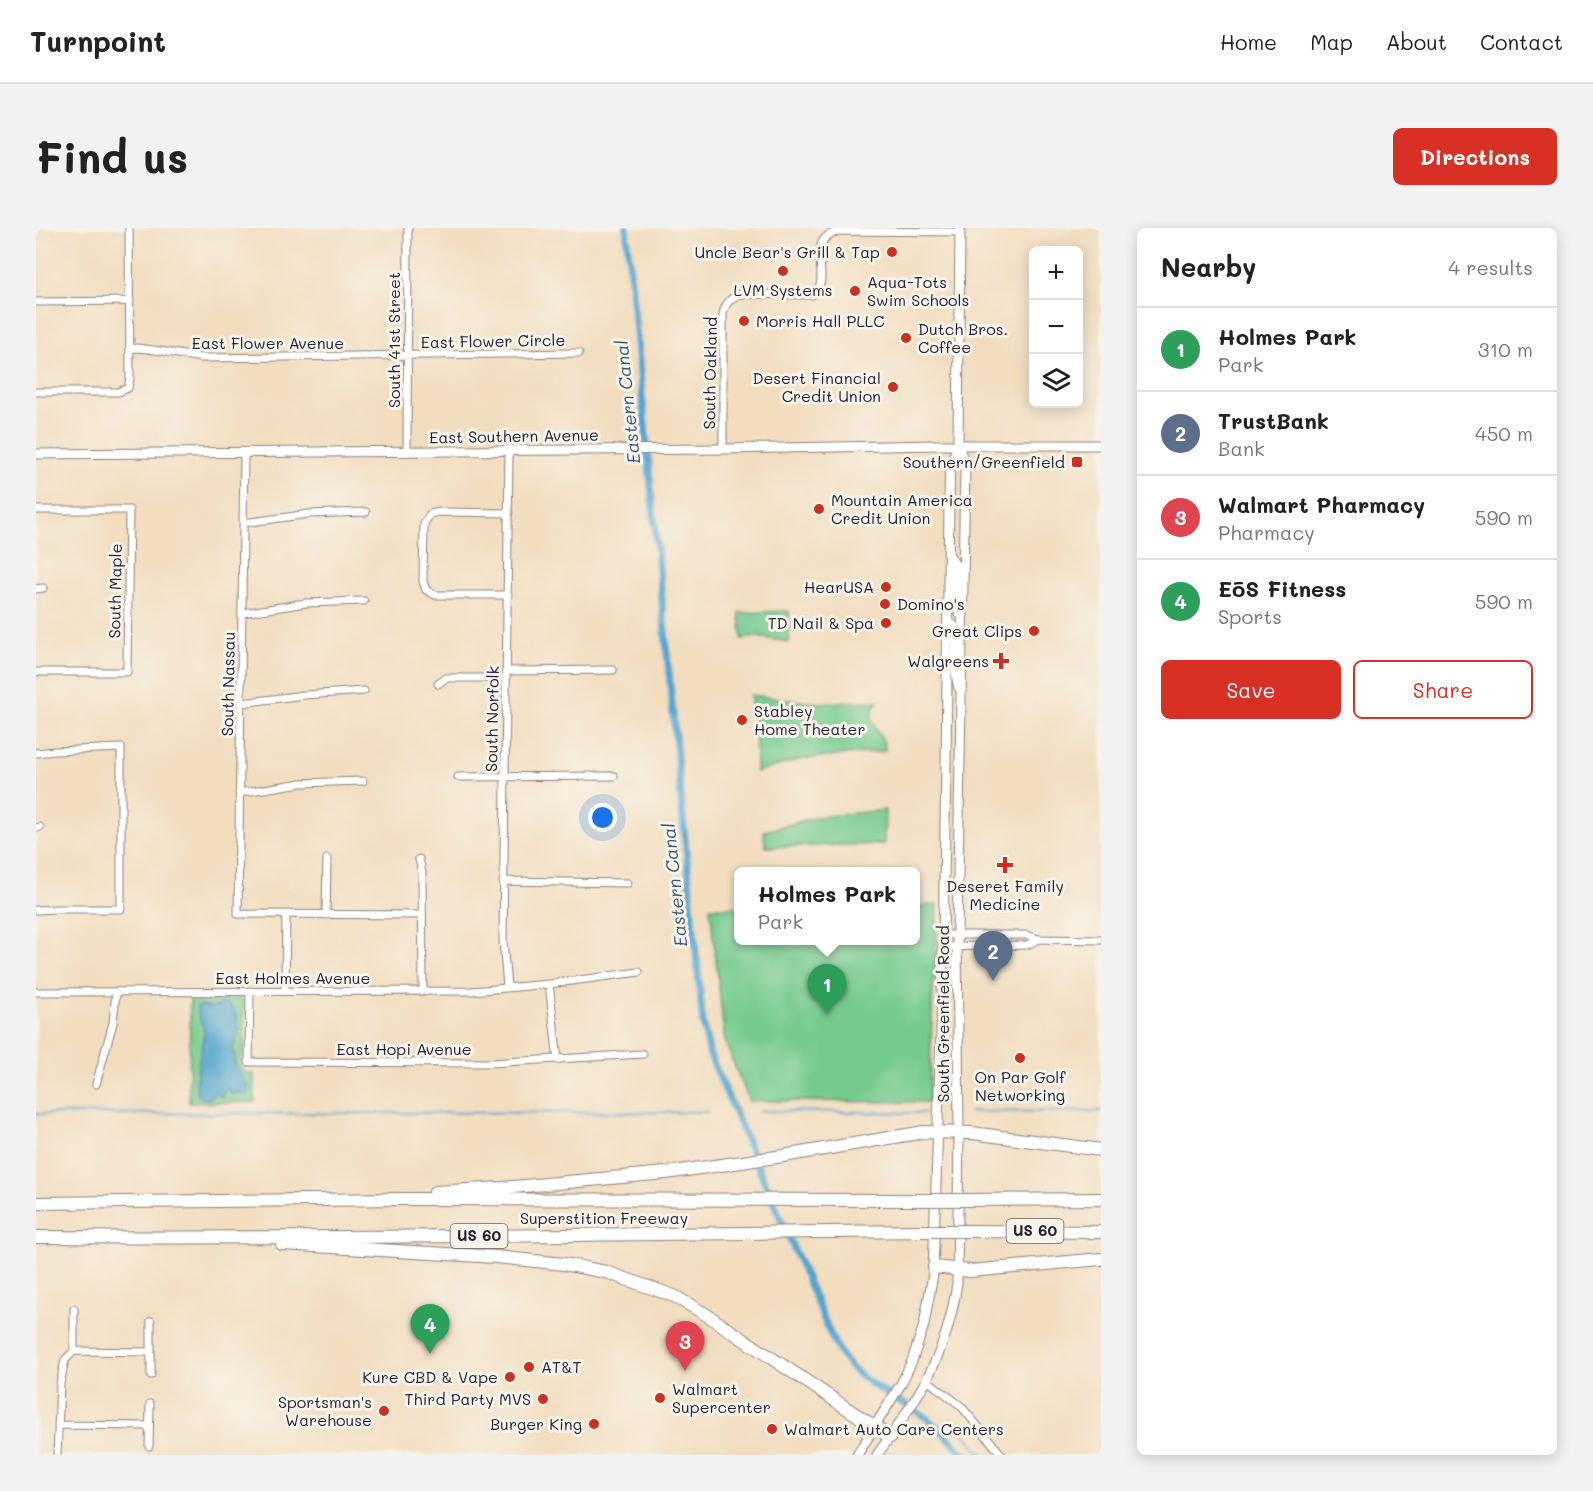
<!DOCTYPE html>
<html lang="en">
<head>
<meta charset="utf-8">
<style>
  :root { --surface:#fff; --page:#f2f2f2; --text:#222; --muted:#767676; --line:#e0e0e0; --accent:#d93025 }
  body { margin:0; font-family:Mali,sans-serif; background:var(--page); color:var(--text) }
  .controls { position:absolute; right:18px; top:18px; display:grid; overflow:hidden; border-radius:9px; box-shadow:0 3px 15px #0003 }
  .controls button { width:54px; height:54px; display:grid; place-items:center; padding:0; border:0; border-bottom:2px solid var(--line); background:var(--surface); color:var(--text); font:30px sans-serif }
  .you { position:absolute; left:567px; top:590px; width:21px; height:21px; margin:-15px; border:4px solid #fff; border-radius:50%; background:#1a73e8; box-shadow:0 0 0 9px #1a73e833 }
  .badge { display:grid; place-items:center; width:39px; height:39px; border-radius:50%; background:var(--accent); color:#fff; font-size:20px; font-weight:700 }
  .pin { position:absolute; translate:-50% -50px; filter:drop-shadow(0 2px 3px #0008) }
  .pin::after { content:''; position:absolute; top:32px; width:21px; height:18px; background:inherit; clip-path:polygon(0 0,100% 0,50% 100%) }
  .popup { position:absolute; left:698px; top:639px; width:186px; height:78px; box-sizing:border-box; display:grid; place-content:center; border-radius:9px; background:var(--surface); filter:drop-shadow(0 2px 4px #0005); font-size:20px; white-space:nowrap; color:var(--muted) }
  .popup b { font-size:22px; color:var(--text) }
  .popup::after { content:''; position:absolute; left:50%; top:100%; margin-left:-12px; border:12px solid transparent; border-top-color:var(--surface) }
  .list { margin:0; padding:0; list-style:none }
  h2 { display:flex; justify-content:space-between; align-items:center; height:78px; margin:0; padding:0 24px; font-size:26px }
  h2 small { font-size:20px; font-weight:400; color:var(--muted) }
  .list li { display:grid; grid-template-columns:39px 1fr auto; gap:18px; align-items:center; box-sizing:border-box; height:84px; padding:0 24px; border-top:2px solid var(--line) }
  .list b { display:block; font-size:22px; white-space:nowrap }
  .list p { margin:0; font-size:20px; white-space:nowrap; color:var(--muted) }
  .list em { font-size:20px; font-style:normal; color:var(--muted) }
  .actions { display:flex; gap:12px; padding:18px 24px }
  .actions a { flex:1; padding:14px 0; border:2px solid var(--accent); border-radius:9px; text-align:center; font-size:21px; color:var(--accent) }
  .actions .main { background:var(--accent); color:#fff }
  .icon { flex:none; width:33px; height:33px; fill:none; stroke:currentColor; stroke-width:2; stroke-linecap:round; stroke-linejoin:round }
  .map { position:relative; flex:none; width:1065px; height:1227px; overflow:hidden; border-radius:9px }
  header { display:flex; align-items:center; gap:36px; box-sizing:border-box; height:84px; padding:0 30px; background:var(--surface); border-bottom:2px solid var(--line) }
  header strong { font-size:28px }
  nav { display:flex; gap:33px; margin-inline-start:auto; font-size:21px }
  .intro { display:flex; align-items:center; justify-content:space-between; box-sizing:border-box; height:144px; padding:0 36px }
  h1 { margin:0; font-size:42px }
  .button { padding:15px 27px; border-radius:9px; background:var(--accent); color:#fff; font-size:21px; font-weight:700 }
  main { display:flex; gap:36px; padding:0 36px }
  aside { flex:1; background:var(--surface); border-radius:9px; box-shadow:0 3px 15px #0003 }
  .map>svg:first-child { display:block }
  .green { fill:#75ca8e; stroke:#4c7664; stroke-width:1.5 }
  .water { fill:#53a4ce; stroke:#3a6384; stroke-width:1.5 }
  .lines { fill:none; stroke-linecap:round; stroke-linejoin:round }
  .stream { stroke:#53a4ce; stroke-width:2 }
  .canal { stroke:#53a4ce; stroke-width:7 }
  .minor-casing { stroke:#8a807d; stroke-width:9 }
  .secondary-casing { stroke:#8a807d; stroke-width:11 }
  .motorway-casing { stroke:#8a807d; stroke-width:14 }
  .minor { stroke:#fff; stroke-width:7 }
  .secondary { stroke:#fff; stroke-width:9 }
  .motorway { stroke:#fff; stroke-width:12 }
  .motorway-bridge-casing { stroke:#8a807d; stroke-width:14; stroke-linecap:butt }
  .motorway-bridge { stroke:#fff; stroke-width:12 }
  .poi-dot { fill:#c8321e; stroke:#f7f3e8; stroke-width:2 }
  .labels { text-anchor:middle; stroke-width:6; stroke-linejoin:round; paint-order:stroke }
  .shield { fill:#f7f3e8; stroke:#62616f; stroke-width:1.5 }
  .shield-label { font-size:15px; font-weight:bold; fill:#22223b }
  .poi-label { font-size:16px; fill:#22223b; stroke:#f7f3e8; text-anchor:end }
  .street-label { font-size:16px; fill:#22223b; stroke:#f7f3e8 }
  .water-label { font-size:18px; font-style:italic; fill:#365676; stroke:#f7f3e8 }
</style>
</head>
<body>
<header>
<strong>Turnpoint</strong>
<nav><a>Home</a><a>Map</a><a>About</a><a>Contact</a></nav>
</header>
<div class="intro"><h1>Find us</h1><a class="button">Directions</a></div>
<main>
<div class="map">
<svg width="1065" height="1227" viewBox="0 0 1065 1227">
  <rect width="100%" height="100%" fill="#f7f3e8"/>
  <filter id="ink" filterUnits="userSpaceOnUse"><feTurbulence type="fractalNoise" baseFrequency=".0167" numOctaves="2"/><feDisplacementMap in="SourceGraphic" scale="12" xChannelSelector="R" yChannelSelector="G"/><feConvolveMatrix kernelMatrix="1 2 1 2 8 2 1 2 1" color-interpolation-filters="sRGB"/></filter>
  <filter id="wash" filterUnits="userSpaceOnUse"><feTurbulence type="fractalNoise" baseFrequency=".008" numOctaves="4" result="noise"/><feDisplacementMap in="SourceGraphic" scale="24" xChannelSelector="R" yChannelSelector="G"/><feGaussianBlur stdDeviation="1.35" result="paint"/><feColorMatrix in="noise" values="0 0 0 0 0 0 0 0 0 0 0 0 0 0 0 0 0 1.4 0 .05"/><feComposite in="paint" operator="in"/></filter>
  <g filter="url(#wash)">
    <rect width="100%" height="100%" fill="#f2ddbf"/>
    <path class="green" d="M753,383V414L721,409L706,411L704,385Z
      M714,467L780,475L842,473C824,499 850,502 849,523L766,531L720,544V505Z
      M849,582L848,616L729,619L728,603L781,589Z
      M901,677L900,729L897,759L893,874L713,873L689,814L674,679H702V712H880V678Z
      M154,770L206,771C209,784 209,808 208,821C207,826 204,830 204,835C205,843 211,846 218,846L219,874L153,875Z"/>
    <path class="water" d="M188,774C201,779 203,794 202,807C201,812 198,816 197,820C196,828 201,826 198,834C201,844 209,852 213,862L212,865L206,866L203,864L196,867L192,860L189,861L187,869H185L181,864H179C177,869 174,872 168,871C150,868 169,818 168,805C168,795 161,789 161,779L165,777C178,782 178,780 188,774Z"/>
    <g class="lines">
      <path class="stream" d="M724,883L889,885
        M934,884L1065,883
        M0,886L672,884
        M915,1191L947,1227"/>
      <path class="canal" d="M590,0L667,796L674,827L793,1103C798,1114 803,1126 811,1135C832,1159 867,1173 892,1191C905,1202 917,1214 928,1227"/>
    </g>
  </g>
  <g filter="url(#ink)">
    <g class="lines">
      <g class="minor-casing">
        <path id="minor" d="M0,74L94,73
          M94,120C120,120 141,127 166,130L543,125
          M0,164H82L92,160L94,150L93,0
          M687,221V85C690,75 694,70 704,66L776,67C800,52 764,11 804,3L924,4
          M371,224L372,0
          M208,225L202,686L386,687
          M0,282H93L91,444H0
          M207,295L273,286L330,284
          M0,361L7,360
          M472,367H399L390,362L387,353L388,296L394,286L404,284L473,285
          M206,385L270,375L328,373
          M470,443L577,442
          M402,456L410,450H470
          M205,475L268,467L328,463
          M0,525L19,523L85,520V681H22L0,682
          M422,549L578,548
          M203,565L265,555L327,553
          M0,600L4,599
          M383,631L386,645L387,763
          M467,653L592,655
          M290,687L291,631
          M907,707H990L1003,711L1065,712
          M906,719L991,717L1003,711
          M513,756L522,832
          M471,759L467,712L473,222
          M214,763L213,834L454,835L607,826
          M249,763L250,686
          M0,764L436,763L513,756L603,744
          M60,856L77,795L80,764
          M38,1081V1123
          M115,1093V1147
          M891,1152L925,1178L966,1227
          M22,1197L113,1198
          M113,1218L114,1176
          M21,1227L24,1156L29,1132L38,1123L115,1124"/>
      </g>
      <g class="secondary-casing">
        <path id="secondary" d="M0,226L687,221L902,217H1065
          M912,326L919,337L921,380L924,386L927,387
          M912,395L917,397C925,417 916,440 923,460
          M821,1227L865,1156L876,1133L888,1097L897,1046L906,774L910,539L913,269L914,238L922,217L924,0
          M841,1227C883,1168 911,1129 921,1055L923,905L921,707L929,237L922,217"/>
      </g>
      <g class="motorway-casing">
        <path id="motorway" d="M399,964L466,960L630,945L747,928L888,904L936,905L1065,922
          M934,972L1065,971
          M0,975L366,971L887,972
          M934,1003L1065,1004
          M0,1009C296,1011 591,1006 887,1003
          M246,1016L460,1029L528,1036L570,1044L638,1068L671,1087L854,1209
          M898,1039L934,1043L1065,1031"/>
      </g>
      <use href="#minor" class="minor"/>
      <use href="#secondary" class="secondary"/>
      <use href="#motorway" class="motorway"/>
      <g class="motorway-bridge-casing">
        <path id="motorway-bridge" d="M887,972H934
          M887,1003H934"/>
      </g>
      <use href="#motorway-bridge" class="motorway-bridge"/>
    </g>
  </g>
  <g class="poi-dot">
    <circle cx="856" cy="24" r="6"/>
    <circle cx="747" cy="43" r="6"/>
    <circle cx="819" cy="63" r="6"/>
    <circle cx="708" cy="93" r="6"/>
    <circle cx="870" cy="110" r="6"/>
    <circle cx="857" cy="159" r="6"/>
    <rect x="1035" y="228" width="12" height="12" rx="3"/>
    <circle cx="783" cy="281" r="6"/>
    <circle cx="850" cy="359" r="6"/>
    <circle cx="849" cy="376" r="6"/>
    <circle cx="850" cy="395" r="6"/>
    <circle cx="998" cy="403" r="6"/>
    <path d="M962 424h6v6h6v6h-6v6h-6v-6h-6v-6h6z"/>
    <circle cx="706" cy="492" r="6"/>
    <path d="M966 628h6v6h6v6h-6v6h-6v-6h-6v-6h6z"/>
    <circle cx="984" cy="830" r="6"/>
    <circle cx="493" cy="1139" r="6"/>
    <circle cx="474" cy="1149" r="6"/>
    <circle cx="624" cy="1170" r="6"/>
    <circle cx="507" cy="1171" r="6"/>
    <circle cx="348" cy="1183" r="6"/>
    <circle cx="558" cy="1196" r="6"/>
    <circle cx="736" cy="1201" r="6"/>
  </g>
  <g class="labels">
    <g class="shield">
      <rect x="970.5" y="991" width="57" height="24" rx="4.5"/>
      <rect x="414.5" y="996" width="57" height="24" rx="4.5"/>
    </g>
    <g class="shield-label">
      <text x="999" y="1008">US 60</text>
      <text x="443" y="1013">US 60</text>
    </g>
    <g class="poi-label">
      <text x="844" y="30">Uncle Bear's Grill &amp; Tap</text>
      <text x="831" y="60" text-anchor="start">Aqua-Tots<tspan x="831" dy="18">Swim Schools</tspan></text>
      <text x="747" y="68" text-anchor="middle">LVM Systems</text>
      <text x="720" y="99" text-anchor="start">Morris Hall PLLC</text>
      <text x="882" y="107" text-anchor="start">Dutch Bros.<tspan x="882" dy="18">Coffee</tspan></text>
      <text x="845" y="156">Desert Financial<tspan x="845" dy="18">Credit Union</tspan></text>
      <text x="1029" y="240">Southern/Greenfield</text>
      <text x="795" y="278" text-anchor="start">Mountain America<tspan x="795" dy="18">Credit Union</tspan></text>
      <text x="838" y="365">HearUSA</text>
      <text x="861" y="382" text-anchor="start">Domino's</text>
      <text x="838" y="401">TD Nail &amp; Spa</text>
      <text x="986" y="409">Great Clips</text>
      <text x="953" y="439">Walgreens</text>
      <text x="718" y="489" text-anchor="start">Stabley<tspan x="718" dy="18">Home Theater</tspan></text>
      <text x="969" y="664" text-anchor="middle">Deseret Family<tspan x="969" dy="18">Medicine</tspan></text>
      <text x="984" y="855" text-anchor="middle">On Par Golf<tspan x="984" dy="18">Networking</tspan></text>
      <text x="505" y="1145" text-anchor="start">AT&amp;T</text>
      <text x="462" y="1155">Kure CBD &amp; Vape</text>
      <text x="636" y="1167" text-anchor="start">Walmart<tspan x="636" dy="18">Supercenter</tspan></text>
      <text x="495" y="1177">Third Party MVS</text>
      <text x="336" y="1180">Sportsman's<tspan x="336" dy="18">Warehouse</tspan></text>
      <text x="546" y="1202">Burger King</text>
      <text x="748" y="1207" text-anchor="start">Walmart Auto Care Centers</text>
    </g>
    <g class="street-label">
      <text transform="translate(358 112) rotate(-90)" y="6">South 41st Street</text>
      <text transform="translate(457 113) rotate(-1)" y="6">East Flower Circle</text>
      <text x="232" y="121">East Flower Avenue</text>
      <text transform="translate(674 145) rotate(-89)" y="6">South Oakland</text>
      <text transform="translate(478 208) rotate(-1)" y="6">East Southern Avenue</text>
      <text transform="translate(79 363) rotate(-89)" y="6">South Maple</text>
      <text transform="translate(192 456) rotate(-89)" y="6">South Nassau</text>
      <text transform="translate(456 491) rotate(-89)" y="6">South Norfolk</text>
      <text x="257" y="756">East Holmes Avenue</text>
      <text transform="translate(907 786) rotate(-90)" y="6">South Greenfield Road</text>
      <text x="368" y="827">East Hopi Avenue</text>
      <text x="568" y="996">Superstition Freeway</text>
    </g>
    <g class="water-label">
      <text transform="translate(592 174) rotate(-96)" y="6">Eastern Canal</text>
      <text transform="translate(639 657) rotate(-96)" y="6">Eastern Canal</text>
    </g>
  </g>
</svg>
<div class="controls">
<button>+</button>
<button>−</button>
<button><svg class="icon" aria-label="layers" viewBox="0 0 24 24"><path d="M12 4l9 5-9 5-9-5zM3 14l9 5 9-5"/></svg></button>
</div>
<div class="you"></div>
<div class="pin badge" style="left:791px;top:786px;background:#2e9e5b">1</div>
<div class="popup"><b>Holmes Park</b>Park</div>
<div class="pin badge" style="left:957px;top:753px;background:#5c6f8a">2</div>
<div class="pin badge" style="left:649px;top:1143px;background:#e0444e">3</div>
<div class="pin badge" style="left:394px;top:1126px;background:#2e9e5b">4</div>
</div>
<aside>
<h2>Nearby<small>4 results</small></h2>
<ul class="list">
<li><span class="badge" style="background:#2e9e5b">1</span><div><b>Holmes Park</b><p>Park</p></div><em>310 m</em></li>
<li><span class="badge" style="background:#5c6f8a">2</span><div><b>TrustBank</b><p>Bank</p></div><em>450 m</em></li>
<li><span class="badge" style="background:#e0444e">3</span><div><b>Walmart Pharmacy</b><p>Pharmacy</p></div><em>590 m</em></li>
<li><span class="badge" style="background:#2e9e5b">4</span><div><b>EōS Fitness</b><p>Sports</p></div><em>590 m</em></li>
</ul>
<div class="actions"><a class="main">Save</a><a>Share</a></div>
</aside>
</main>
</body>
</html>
